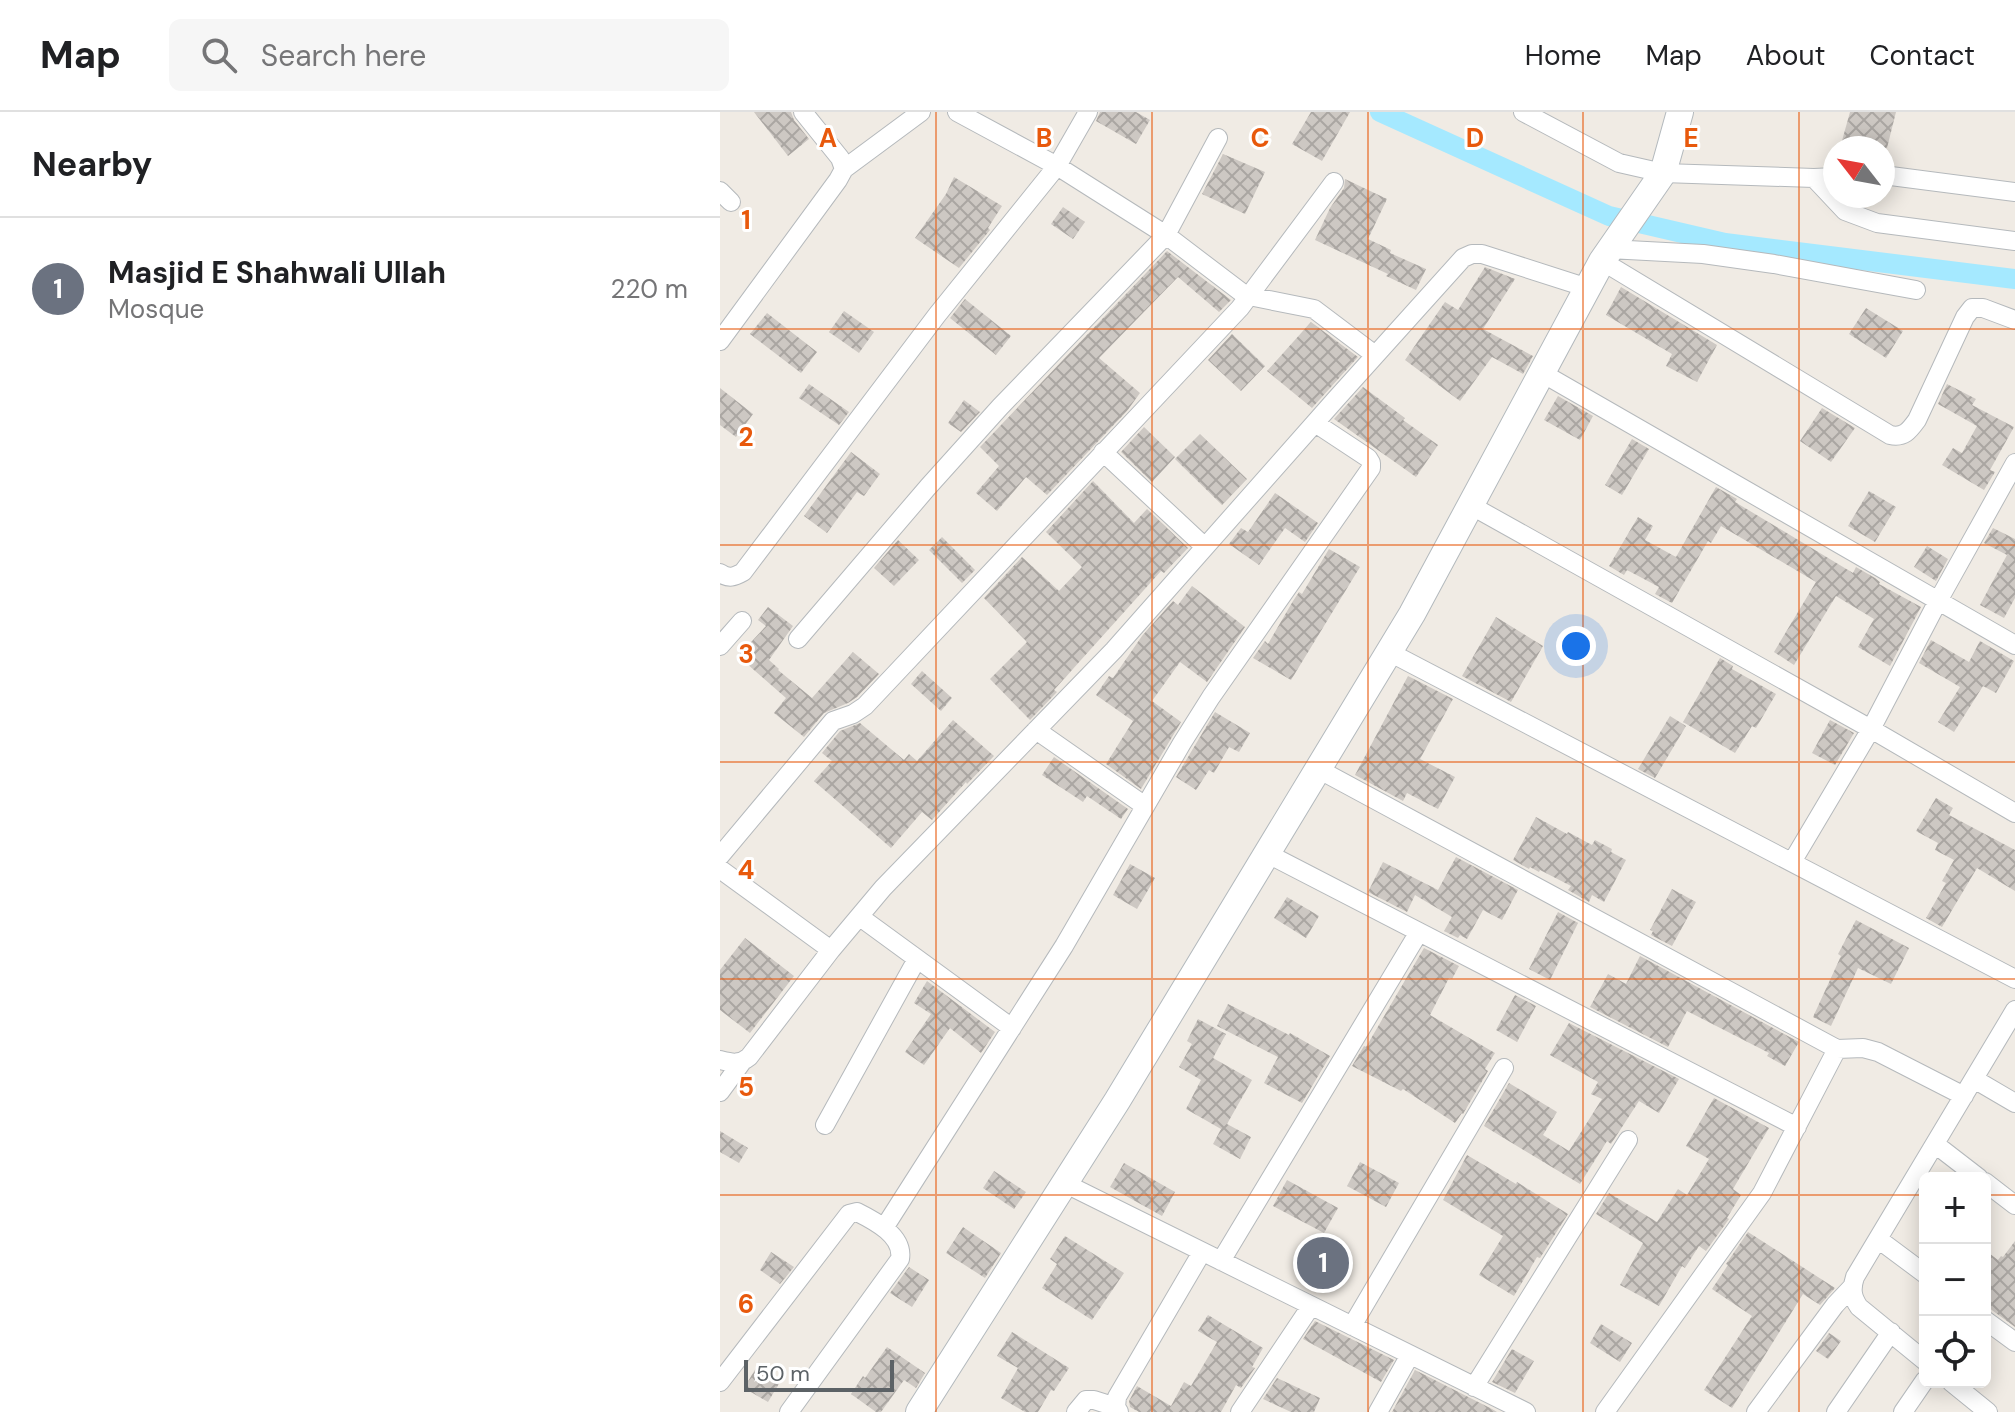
<!DOCTYPE html>
<html lang="en">
<head>
<meta charset="utf-8">
<style>
  :root { --surface:#fff; --page:#f6f6f6; --text:#202124; --muted:#757577; --line:#e0e0e0; --accent:#db2777 }
  body { margin:0; font-family:"DM Sans",sans-serif; background:var(--page); color:var(--text) }
  .controls { position:absolute; right:24px; bottom:24px; display:grid; overflow:hidden; border-radius:12px; box-shadow:0 4px 20px #0003 }
  .controls button { width:72px; height:72px; display:grid; place-items:center; padding:0; border:0; border-bottom:2px solid var(--line); background:var(--surface); color:var(--text); font:40px sans-serif }
  .compass { position:absolute; left:1103px; top:24px; width:72px; height:72px; border-radius:50%; background:var(--surface); box-shadow:0 4px 20px #0003; rotate:301deg }
  .scale { position:absolute; left:24px; bottom:20px; width:150px; box-sizing:border-box; padding-left:8px; border:4px solid #5c6266; border-top:0; font-size:22px; line-height:28px; white-space:nowrap; color:#5c6266; -webkit-text-stroke:6px #fff; paint-order:stroke }
  .you { position:absolute; left:856px; top:534px; width:28px; height:28px; margin:-20px; border:6px solid #fff; border-radius:50%; background:#1a73e8; box-shadow:0 0 0 12px #1a73e833 }
  .badge { display:grid; place-items:center; width:52px; height:52px; border-radius:50%; background:var(--accent); color:#fff; font-size:26px; font-weight:700 }
  .pin { position:absolute; translate:-50% -50%; border:4px solid #fff; box-shadow:0 2px 8px #0006 }
  .list { margin:0; padding:0; list-style:none }
  h2 { display:flex; justify-content:space-between; align-items:center; height:104px; margin:0; padding:0 32px; font-size:34px }
  h2 small { font-size:26px; font-weight:400; color:var(--muted) }
  .list li { display:grid; grid-template-columns:52px 1fr auto; gap:24px; align-items:center; box-sizing:border-box; height:144px; padding:0 32px; border-top:2px solid var(--line) }
  .list b { display:block; font-size:30px; white-space:nowrap }
  .list p { margin:0; font-size:26px; white-space:nowrap; color:var(--muted) }
  .list em { font-size:26px; font-style:normal; color:var(--muted) }
  .icon { flex:none; width:44px; height:44px; fill:none; stroke:currentColor; stroke-width:2; stroke-linecap:round; stroke-linejoin:round }
  .map { position:relative; flex:none; width:1295px; height:1300px; overflow:hidden }
  header { display:flex; align-items:center; gap:48px; box-sizing:border-box; height:112px; padding:0 40px; background:var(--surface); border-bottom:2px solid var(--line) }
  header strong { font-size:38px }
  nav { display:flex; gap:44px; margin-inline-start:auto; font-size:28px }
  .search { width:560px; height:72px; background:var(--page); display:flex; align-items:center; gap:20px; box-sizing:border-box; padding:0 28px; border-radius:12px; color:var(--muted); font-size:30px }
  main { display:flex }
  aside { flex:1; background:var(--surface) }
  .map>svg:first-child { display:block }
  .lines { fill:none; stroke-linecap:round; stroke-linejoin:round }
  .canal { stroke:#a5e9ff; stroke-width:20 }
  .building { fill:url(#building-cross-hatch) }
  .street-casing { stroke:#b5b9bc; stroke-width:20 }
  .secondary-casing { stroke:#b3b9bd; stroke-width:28 }
  .street { stroke:#fff; stroke-width:18 }
  .secondary { stroke:#fff; stroke-width:26 }
  .grid { fill:none; stroke:#e8590c; stroke-width:2; stroke-opacity:0.55 }
  .grid-label { font-size:26px; text-anchor:middle; font-weight:bold; fill:#e8590c; stroke:#fff; stroke-width:6; stroke-linejoin:round; paint-order:stroke }
</style>
</head>
<body>
<header>
<strong>Map</strong>
<div class="search"><svg class="icon" aria-label="search" viewBox="0 0 24 24"><circle cx="10" cy="10" r="6"/><path d="M15 15l6 6"/></svg>Search here</div>
<nav><a>Home</a><a>Map</a><a>About</a><a>Contact</a></nav>
</header>
<main>
<aside>
<h2>Nearby<small></small></h2>
<ul class="list">
<li><span class="badge" style="background:#6b7280">1</span><div><b>Masjid E Shahwali Ullah</b><p>Mosque</p></div><em>220 m</em></li>
</ul>
</aside>
<div class="map">
<svg width="1295" height="1300" viewBox="0 0 1295 1300">
  <defs>
    <pattern id="building-cross-hatch" width="8" height="8" patternUnits="userSpaceOnUse" patternTransform="scale(2)"><rect width="8" height="8" fill="#cdc8c3"/><path d="M0 0l8 8M0 8l8-8" fill="none" stroke="#aaa6a2"/></pattern>
  </defs>
  <rect width="100%" height="100%" fill="#f0ebe4"/>
  <g class="lines">
    <path class="canal" d="M660,0L889,104L1005,131L1295,167"/>
  </g>
  <path class="building" d="M34,0H71L74,8L89,27L68,44Z
    M380,0H416L430,8L416,32L376,9Z
    M591,0H630L602,49L572,32Z
    M1130,0H1176L1167,36H1120Z
    M503,42L545,60L525,102L482,82Z
    M234,65L282,94L268,116L270,118L239,156L195,126L226,82Z
    M625,67L667,87L648,127L671,138L670,141L706,157L696,178L666,164L668,162L595,128L610,96L624,76Z
    M343,95L365,110L353,127L331,112Z
    M447,139L511,188L499,200L458,165L379,246L420,281L407,299L327,383L306,365L277,399L256,381L279,354L260,335Z
    M765,155L795,167L763,217L813,244L803,262L772,245L740,289L685,248L725,190L738,198Z
    M901,175L997,233L977,270L946,254L952,242L886,203Z
    M245,187L291,224L276,243L230,206Z
    M1146,196L1183,219L1166,246L1129,222Z
    M124,199L154,220L139,241L109,220Z
    M47,201L97,240L81,261L30,222Z
    M591,210L638,245L592,296L547,259Z
    M512,222L545,254L521,279L488,248Z
    M89,272L129,300L119,313L79,286Z
    M1227,272L1256,287L1252,293L1294,315L1270,358L1275,360L1264,378L1222,353L1233,336L1242,341L1257,314L1218,292Z
    M643,275L685,306L683,308L718,333L696,365L614,307Z
    M0,276L33,302L16,325L0,313Z
    M838,284L873,304L860,328L824,308Z
    M244,288L260,300L241,320L228,311Z
    M1102,296L1135,316L1111,350L1080,329Z
    M424,315L455,345L432,370L401,340Z
    M480,322L527,367L502,393L455,347Z
    M912,327L929,337L902,383L885,373Z
    M131,340L160,362L144,384L137,380L107,421L84,404Z
    M373,369L414,411L427,397L468,436L444,461L441,459L334,578L337,580L310,608L270,567L307,530L264,486L302,445L339,479L362,455L326,420Z
    M996,375L1017,387L1015,390L1133,461L1136,455L1155,466L1160,470L1159,472L1201,495L1170,554L1138,535L1154,507L1116,484L1074,553L1054,540L1096,470L1001,414L991,431L988,429L952,491L935,482L939,475L907,458L904,463L889,454L918,405L933,414L925,428L956,445Z
    M1149,379L1176,395L1155,430L1128,414Z
    M555,381L598,411L585,430L565,416L539,453L509,432L521,416L528,420Z
    M1273,416L1295,427V486L1284,506L1260,493L1287,443L1264,431Z
    M222,425L255,458L242,471L209,438Z
    M178,428L199,448L174,474L154,456Z
    M1207,434L1228,447L1216,469L1194,455Z
    M609,437L640,455L571,568L533,546L545,529L548,532L573,489L579,480L582,482Z
    M472,474L525,515L487,570L460,550L432,589L461,610L421,677L386,652L413,609L376,583L389,564L393,566L422,524L453,489L458,493Z
    M48,495L73,514L49,548L59,557L58,558L92,586L133,540L159,562L137,585L128,591L104,601L84,625L54,601L66,586L18,544L46,514L38,508Z
    M776,505L823,534L791,590L742,564Z
    M1211,528L1249,550L1260,529L1294,549L1276,581L1263,574L1234,620L1218,610L1240,575L1199,551Z
    M1000,546L1013,554L1012,557L1056,582L1036,616L1032,614L1015,641L963,610Z
    M202,559L232,586L221,599L191,572Z
    M688,564L733,587L700,647L735,665L718,697L687,681L683,689L635,663Z
    M495,600L530,621L519,640L509,635L494,661L489,658L476,678L456,665Z
    M950,604L966,614L935,666L918,657Z
    M233,608L274,644L247,672L246,670L212,708L202,700L171,736L94,669L112,649L102,641L120,619L140,611L184,648L189,642L197,649Z
    M1110,608L1134,621L1115,653L1092,641Z
    M334,645L408,697L401,707L367,684L363,690L322,663Z
    M1216,686L1233,696L1229,703L1295,738V779L1257,756L1222,815L1206,806L1226,771L1222,769L1234,748L1215,738L1218,731L1196,719Z
    M816,705L847,722L848,720L872,733L875,728L892,737L891,740L906,748L884,790L872,783L869,790L848,778L851,774L820,758L819,760L810,755L809,757L793,748Z
    M736,745L798,778L782,808L763,798L747,827L740,823L738,826L724,819L732,805L695,783L687,800L648,780L663,750L718,778Z
    M410,752L435,766L417,797L393,783Z
    M952,777L976,790L952,834L931,823L933,819L930,818Z
    M567,785L599,804L586,826L554,806Z
    M838,800L858,811L830,868L809,857Z
    M1136,808L1189,836L1171,872L1138,856L1111,914L1093,905L1121,844L1118,842Z
    M25,826L74,864L30,921L0,898V858Z
    M704,836L739,854L732,867L729,866L710,903L775,941L765,957L768,959L743,1002L742,1001L735,1011L683,977L681,979L632,954L644,934L646,935Z
    M920,844L1079,930L1065,954L1047,944L1049,941L967,899L948,935L870,895L888,862L906,872Z
    M207,869L275,920L261,941L230,916L204,953L185,940L211,902L194,891Z
    M795,883L816,894L797,930L776,918Z
    M508,892L569,923L570,921L610,944L582,991L544,971L558,945L497,914Z
    M478,907L506,922L493,946L532,968L507,1012L531,1025L520,1047L493,1032L501,1017L466,997L481,968L459,955L472,932L467,929Z
    M849,911L959,967L939,1001L919,989L891,1032L887,1029L860,1072L764,1014L789,971L837,1000L823,1023L849,1039L882,987L871,982L878,970L830,943Z
    M994,986L1049,1016L1013,1077L1021,1083L1007,1106L1009,1107L986,1139L979,1134L965,1156L962,1154L939,1194L900,1173L923,1131L876,1102L889,1081L937,1110L958,1077L967,1083L989,1047L966,1034Z
    M0,1019L28,1036L19,1051L0,1040Z
    M747,1043L796,1072L797,1070L848,1102L820,1146L817,1145L794,1184L759,1163L783,1124L723,1088Z
    M640,1050L679,1071L666,1095L627,1074Z
    M404,1051L455,1080L442,1104L390,1075Z
    M274,1059L306,1080L294,1097L263,1076Z
    M567,1068L618,1096L604,1121L553,1094Z
    M243,1115L281,1141L265,1166L226,1141Z
    M1028,1120L1115,1176L1100,1193L1083,1182L1012,1296L984,1278L1032,1204L992,1177L1008,1153L1006,1152Z
    M345,1124L404,1161L372,1208L322,1176L337,1152L330,1147Z
    M1295,1129V1215L1265,1193V1138L1278,1148L1281,1144L1283,1145Z
    M51,1140L74,1155L60,1172L40,1158Z
    M189,1155L209,1168L192,1195L170,1181Z
    M488,1203L543,1236L532,1255L535,1256L521,1276L516,1273L501,1300H419L410,1295L409,1289L417,1274L451,1294L464,1270L471,1274L497,1230L478,1219Z
    M595,1209L674,1248L661,1270L583,1227Z
    M881,1212L912,1231L900,1250L870,1231Z
    M292,1220L349,1256L334,1279L331,1278L318,1300H305L281,1286L298,1256L277,1244Z
    M1109,1221L1121,1229L1108,1247L1096,1239Z
    M167,1235L205,1261L196,1276L184,1268L161,1300H156L131,1282L143,1264L145,1266Z
    M792,1237L814,1249L795,1281L772,1270Z
    M36,1256L60,1270L48,1290L24,1276Z
    M695,1258L772,1297L777,1300H672Z
    M557,1266L600,1286L594,1300H571L543,1287Z"/>
  <g class="lines">
    <g class="street-casing">
      <path id="street" d="M237,0L337,54L446,123L521,180L529,184L594,197L655,243
        M803,0L899,51L943,61L1094,66L1115,65
        M124,57L201,0
        M1163,63L1295,80
        M1094,66L1125,99L1157,111L1295,129
        M0,79L11,90
        M889,137L983,142L1054,152L1196,178
        M882,149L1170,323C1184,326 1189,319 1197,308L1245,205L1252,196H1263L1295,208
        M0,229L118,68L124,57L120,46L83,0
        M822,261L1295,533
        M383,340L485,435
        M750,393L1151,617L1295,701
        M0,461C9,467 14,465 23,460L217,203L337,54L368,0
        M78,527L208,375L280,295L446,123L498,26
        M0,534L22,509
        M669,540L1295,867
        M316,618L425,694
        M598,657L1117,937L1042,1081L885,1300
        M548,742L1077,1015
        M0,744L113,609L133,602L145,594L520,196L614,70
        M1072,750L1151,617L1218,489L1295,351
        M0,757L111,838
        M140,805L292,916
        M1117,937L1143,936L1158,940L1244,984
        M0,948C12,951 19,953 29,945L111,838L163,776L394,538L616,287L743,146L752,142H762L868,176
        M1254,967L1295,991
        M0,980L22,950
        M105,1013L197,847
        M1215,1032L1259,1066
        M1265,1070L1295,1093
        M344,1071L806,1300
        M164,1116L344,834L462,631L491,585L651,356V351L648,346L595,311
        M1158,1127L1205,1162
        M501,1149L699,820
        M1265,1208L1295,1230
        M632,1214L784,956
        M1205,1249L1139,1195C1132,1185 1131,1177 1135,1165L1295,898
        M0,1270L129,1102L137,1100C155,1109 184,1124 180,1147L69,1300
        M1231,1270L1268,1300
        M754,1275L908,1028
        M356,1300L366,1288H374L396,1295
        M399,1300L396,1295L397,1285L482,1140
        M520,1300L591,1194
        M658,1300L690,1243
        M1036,1300L1115,1193L1132,1175
        M1116,1300L1171,1220
        M1183,1300L1205,1268"/>
    </g>
    <g class="secondary-casing">
      <path id="secondary" d="M199,1300L397,989L692,502L882,149L943,61L960,0"/>
    </g>
    <use href="#street" class="street"/>
    <use href="#secondary" class="secondary"/>
  </g>
  <path class="grid" d="M216,0V1300M432,0V1300M648,0V1300M863,0V1300M1079,0V1300M0,217H1295M0,433H1295M0,650H1295M0,867H1295M0,1083H1205M1265,1083H1295"/>
  <g class="grid-label">
    <text x="108" y="35">A</text>
    <text x="324" y="35">B</text>
    <text x="540" y="35">C</text>
    <text x="755" y="35">D</text>
    <text x="971" y="35">E</text>
    <text x="26" y="117">1</text>
    <text x="26" y="334">2</text>
    <text x="26" y="551">3</text>
    <text x="26" y="767">4</text>
    <text x="26" y="984">5</text>
    <text x="26" y="1201">6</text>
  </g>
</svg>
<div class="controls">
<button>+</button>
<button>−</button>
<button><svg class="icon" aria-label="locate" viewBox="0 0 24 24"><circle cx="12" cy="12" r="6"/><path d="M12 2v4M12 18v4M2 12h4M18 12h4"/></svg></button>
</div>
<svg class="compass" viewBox="-18 -18 36 36"><path d="M0-13l5 13h-10z" fill="#e53935"/><path d="M0 13l5-13h-10z" fill="#757577"/></svg>
<div class="scale">50 m</div>
<div class="you"></div>
<div class="pin badge" style="left:603px;top:1151px;background:#6b7280">1</div>
</div>
</main>
</body>
</html>
